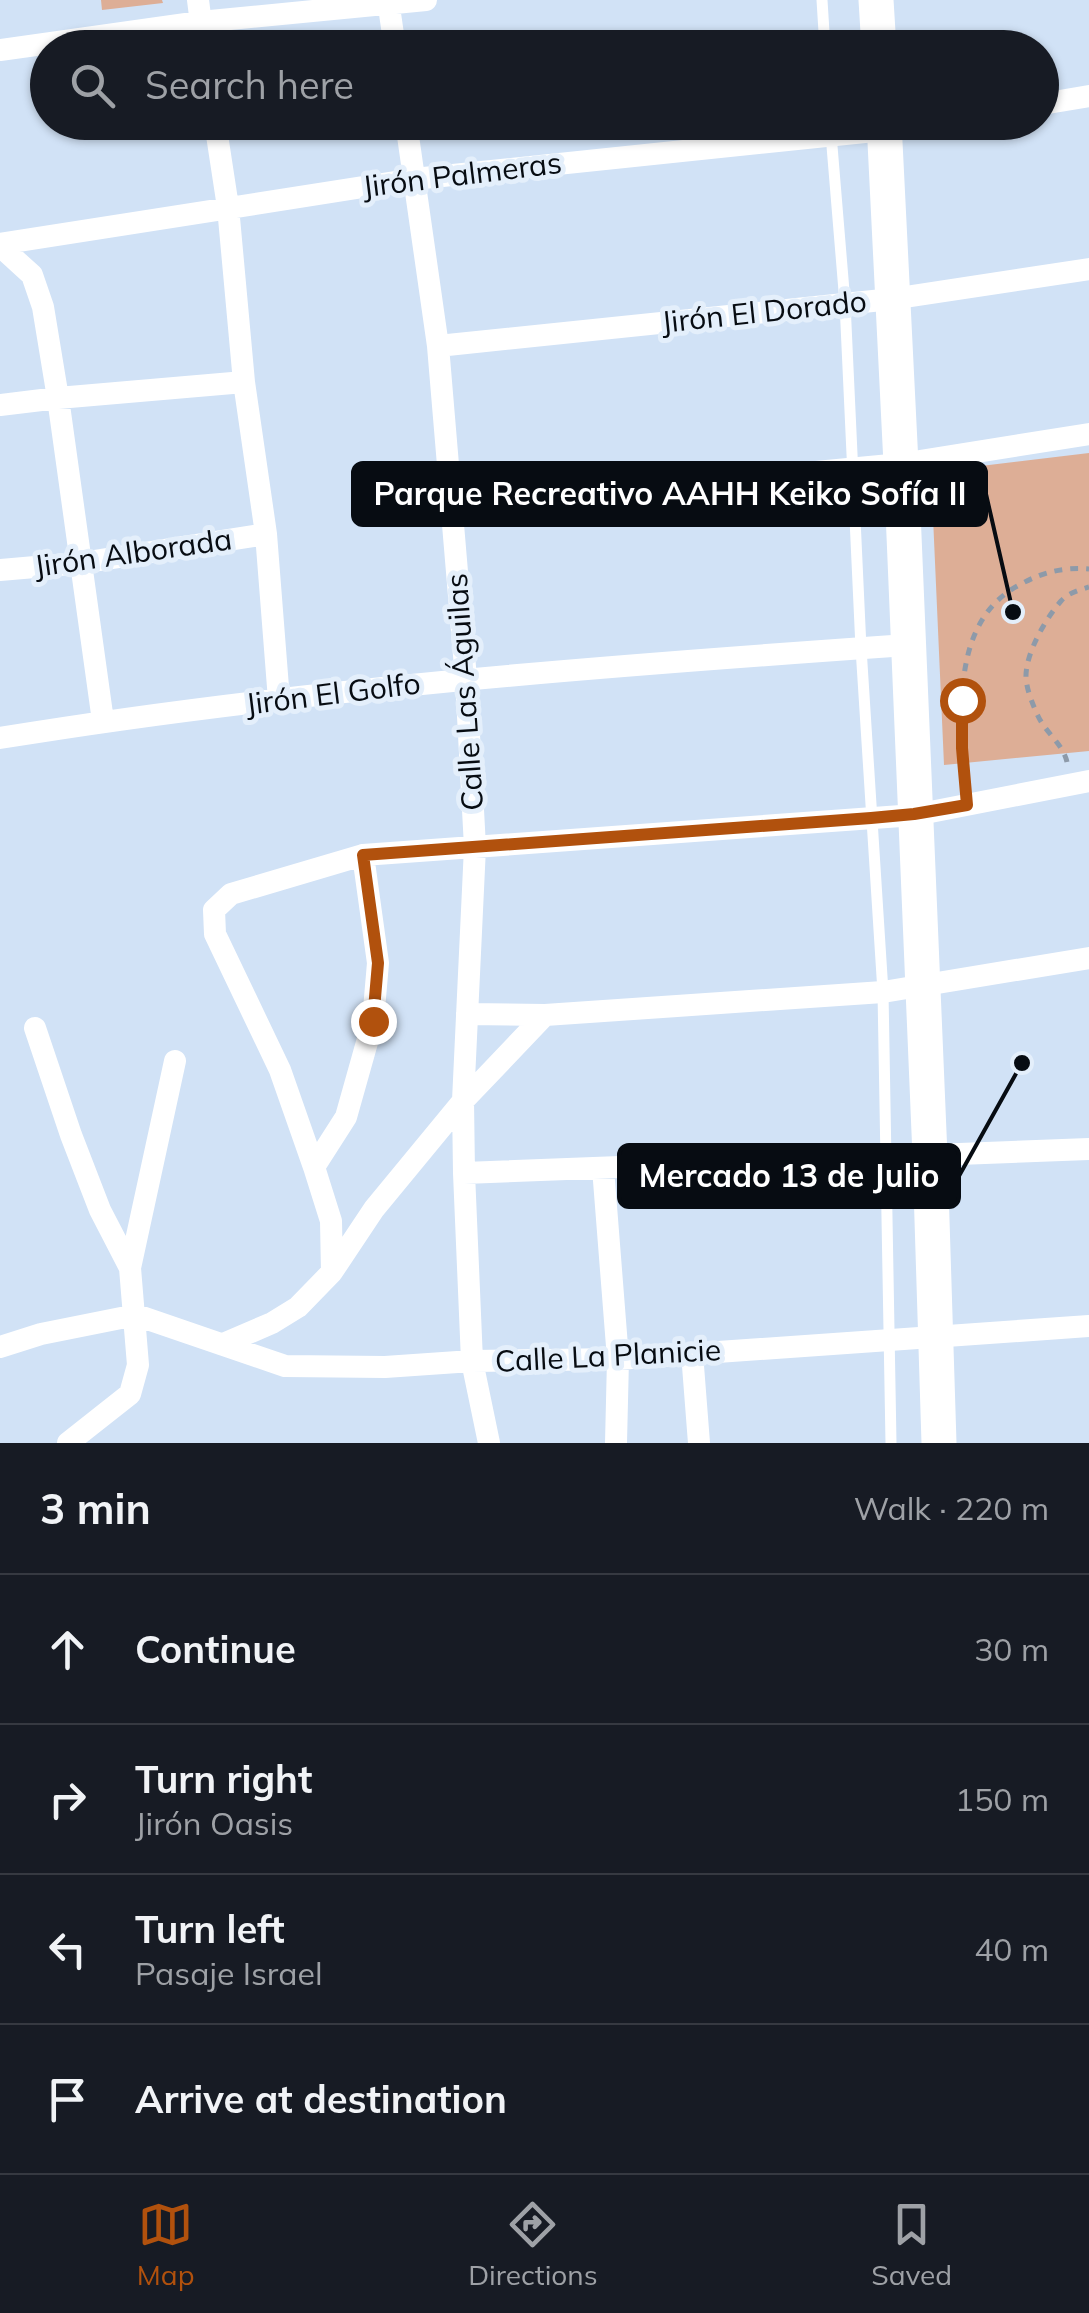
<!DOCTYPE html>
<html lang="en">
<head>
<meta charset="utf-8">
<style>
  :root { --surface:#171b24; --page:#20242c; --text:#f1f3f6; --muted:#9ea1a6; --line:#363941; --accent:#b1510d }
  body { margin:0; font-family:Mulish,sans-serif; background:var(--page); color:var(--text) }
  .stop { position:absolute; width:30px; height:30px; margin:-22px; border:8px solid #b1510d; border-radius:50%; background:#fff }
  .stop.end { background:#b1510d; border-color:#fff; box-shadow:0 2px 10px #0008 }
  .list { margin:0; padding:0; list-style:none }
  h2 { display:flex; justify-content:space-between; align-items:center; height:130px; margin:0; padding:0 40px; font-size:42px }
  h2 small { font-size:32px; font-weight:400; color:var(--muted) }
  .list li { display:grid; grid-template-columns:65px 1fr auto; gap:30px; align-items:center; box-sizing:border-box; height:150px; padding:0 40px; border-top:2px solid var(--line) }
  .list b { display:block; font-size:38px; white-space:nowrap }
  .list p { margin:0; font-size:32px; white-space:nowrap; color:var(--muted) }
  .list em { font-size:32px; font-style:normal; color:var(--muted) }
  .icon { flex:none; width:55px; height:55px; fill:none; stroke:currentColor; stroke-width:2; stroke-linecap:round; stroke-linejoin:round }
  .map { position:relative; flex:none; width:1089px; height:1443px; overflow:hidden }
  .search { position:absolute; background:var(--surface); box-shadow:0 2px 8px #0004; left:30px; right:30px; top:30px; height:110px; display:flex; align-items:center; gap:25px; box-sizing:border-box; padding:0 35px; border-radius:55px; color:var(--muted); font-size:38px }
  .sheet { height:730px; background:var(--surface) }
  nav { display:flex; justify-content:space-around; align-items:center; box-sizing:border-box; height:140px; border-top:2px solid var(--line); background:var(--surface); font-size:28px; color:var(--muted) }
  nav a { display:grid; justify-items:center; gap:5px }
  nav .on { color:var(--accent) }
  .map>svg:first-child { display:block }
  .green { fill:#ddae96 }
  .lines { fill:none; stroke-linecap:round; stroke-linejoin:round }
  .path { stroke:#8d9aa9; stroke-width:5; stroke-dasharray:8 8; stroke-linecap:butt }
  .lane { stroke:#fff; stroke-width:11 }
  .street { stroke:#fff; stroke-width:22 }
  .primary { stroke:#fff; stroke-width:35 }
  .route { stroke:#b1510d; stroke-width:12 }
  .labels { text-anchor:middle; stroke-width:10; stroke-linejoin:round; paint-order:stroke }
  .street-label { font-size:30px; fill:#070c12; stroke:#e4effb }
  .leader { fill:none; stroke:#070c12; stroke-width:4 }
  .callout-dot { fill:#070c12; stroke:#e4effb; stroke-width:4 }
  .callout { fill:#070c12; stroke:#070c12; stroke-width:4 }
  .callout-label { font-size:32px; text-anchor:middle; font-weight:bold; fill:#fff }
</style>
</head>
<body>
<div class="map">
<svg width="1089" height="1443" viewBox="0 0 1089 1443">
  <rect width="100%" height="100%" fill="#d1e2f6"/>
  <path class="green" d="M101,0H162L163,3L102,10Z
    M1089,453V751L944,765L931,472Z"/>
  <g class="lines">
    <path class="path" d="M1067,762C1063,744 1046,733 1038,716C1033,705 1027,691 1026,678C1025,654 1046,618 1061,601C1068,593 1079,590 1089,587
      M965,783C961,716 949,621 1021,584C1043,572 1064,567 1089,569"/>
    <path class="lane" d="M822,0L825,48
      M830,122L845,303L861,648L883,992L891,1443"/>
    <path class="street" d="M198,0L204,48
      M388,0L395,48
      M0,50L200,22L426,0
      M1042,104L1089,96
      M215,122L228,207L244,382L266,534L279,700
      M406,122L438,346L466,679L475,847L463,1101L464,1173L472,1361L489,1443
      M0,244L414,179L884,130L927,122
      M0,246L32,275L43,307L58,398L103,721
      M438,346L892,299L1089,269
      M0,405L58,398L244,382
      M452,506L901,464L1089,434
      M0,570L81,563L266,534
      M0,738C300,689 604,666 907,645
      M467,1014L545,1015L883,992L1089,958
      M35,1028L71,1135L100,1210L130,1268
      M314,1167L346,1117L373,1021L378,963L363,855
      M603,1168L618,1359L616,1443
      M464,1173L1089,1149
      M332,1272L331,1221L314,1167L280,1070L215,934L214,910L231,894L363,855L915,815L1089,781
      M223,1344L272,1323L298,1307L332,1272L374,1209L463,1101L545,1015
      M0,1347L41,1334L136,1315L285,1366L385,1367L472,1361L618,1359L1089,1326
      M692,1353L699,1443
      M68,1443L130,1394L138,1365L130,1268L175,1061"/>
    <path class="primary" d="M876,0L879,48
      M884,122L901,464L930,1156L939,1443"/>
  </g>
  <g class="lines">
    <path class="route" d="M373,1021L378,963L363,855L871,818L914,814L967,805L962,748V700"/>
  </g>
  <g class="labels">
    <g class="street-label">
      <text transform="translate(462 175) rotate(-7)" y="10">Jirón Palmeras</text>
      <text transform="translate(764 312) rotate(-6)" y="10">Jirón El Dorado</text>
      <text transform="translate(133 553) rotate(-8)" y="10">Jirón Alborada</text>
      <text transform="translate(465 692) rotate(-94)" y="10">Calle Las Águilas</text>
      <text transform="translate(333 694) rotate(-7)" y="10">Jirón El Golfo</text>
      <text transform="translate(608 1356) rotate(-3)" y="10">Calle La Planicie</text>
    </g>
  </g>
  <path class="leader" d="M1013 612L986 494M1022 1063L959 1176"/>
  <g class="callout-dot">
    <circle cx="1013" cy="612" r="10"/>
    <circle cx="1022" cy="1063" r="10"/>
  </g>
  <g class="callout">
    <rect x="353" y="463" width="633" height="62" rx="10"/>
    <rect x="619" y="1145" width="340" height="62" rx="10"/>
  </g>
  <g class="callout-label">
    <text x="670" y="505">Parque Recreativo AAHH Keiko Sofía II</text>
    <text x="789" y="1187">Mercado 13 de Julio</text>
  </g>
</svg>
<div class="stop" style="left:962px;top:700px"></div>
<div class="stop end" style="left:373px;top:1021px"></div>
<div class="search"><svg class="icon" aria-label="search" viewBox="0 0 24 24"><circle cx="10" cy="10" r="6"/><path d="M15 15l6 6"/></svg>Search here</div>
</div>
<section class="sheet">
<h2>3 min<small>Walk · 220 m</small></h2>
<ul class="list">
<li><svg class="icon" aria-label="ahead" viewBox="0 0 24 24"><path d="M12 20V5M6 11l6-6 6 6"/></svg><div><b>Continue</b></div><em>30 m</em></li>
<li><svg class="icon" aria-label="right" viewBox="0 0 24 24"><path d="M7 20v-9h11M14 6l5 5-5 5"/></svg><div><b>Turn right</b><p>Jirón Oasis</p></div><em>150 m</em></li>
<li><svg class="icon" aria-label="left" viewBox="0 0 24 24"><path d="M17 20v-9H6M10 6l-5 5 5 5"/></svg><div><b>Turn left</b><p>Pasaje Israel</p></div><em>40 m</em></li>
<li><svg class="icon" aria-label="arrive" viewBox="0 0 24 24"><path d="M6 21V4h12l-3 4 3 4H6"/></svg><div><b>Arrive at destination</b></div></li>
</ul>
</section>
<nav>
<a class="on"><svg class="icon" aria-label="map" viewBox="0 0 24 24"><path d="M3 6l6-2 6 2 6-2v14l-6 2-6-2-6 2zM9 4v14M15 6v14"/></svg>Map</a>
<a><svg class="icon" aria-label="directions" viewBox="0 0 24 24"><path d="M12 3l9 9-9 9-9-9zM9 14v-3h6M13 9l2 2-2 2"/></svg>Directions</a>
<a><svg class="icon" aria-label="saved" viewBox="0 0 24 24"><path d="M7 4h10v16l-5-4-5 4z"/></svg>Saved</a>
</nav>
</body>
</html>
